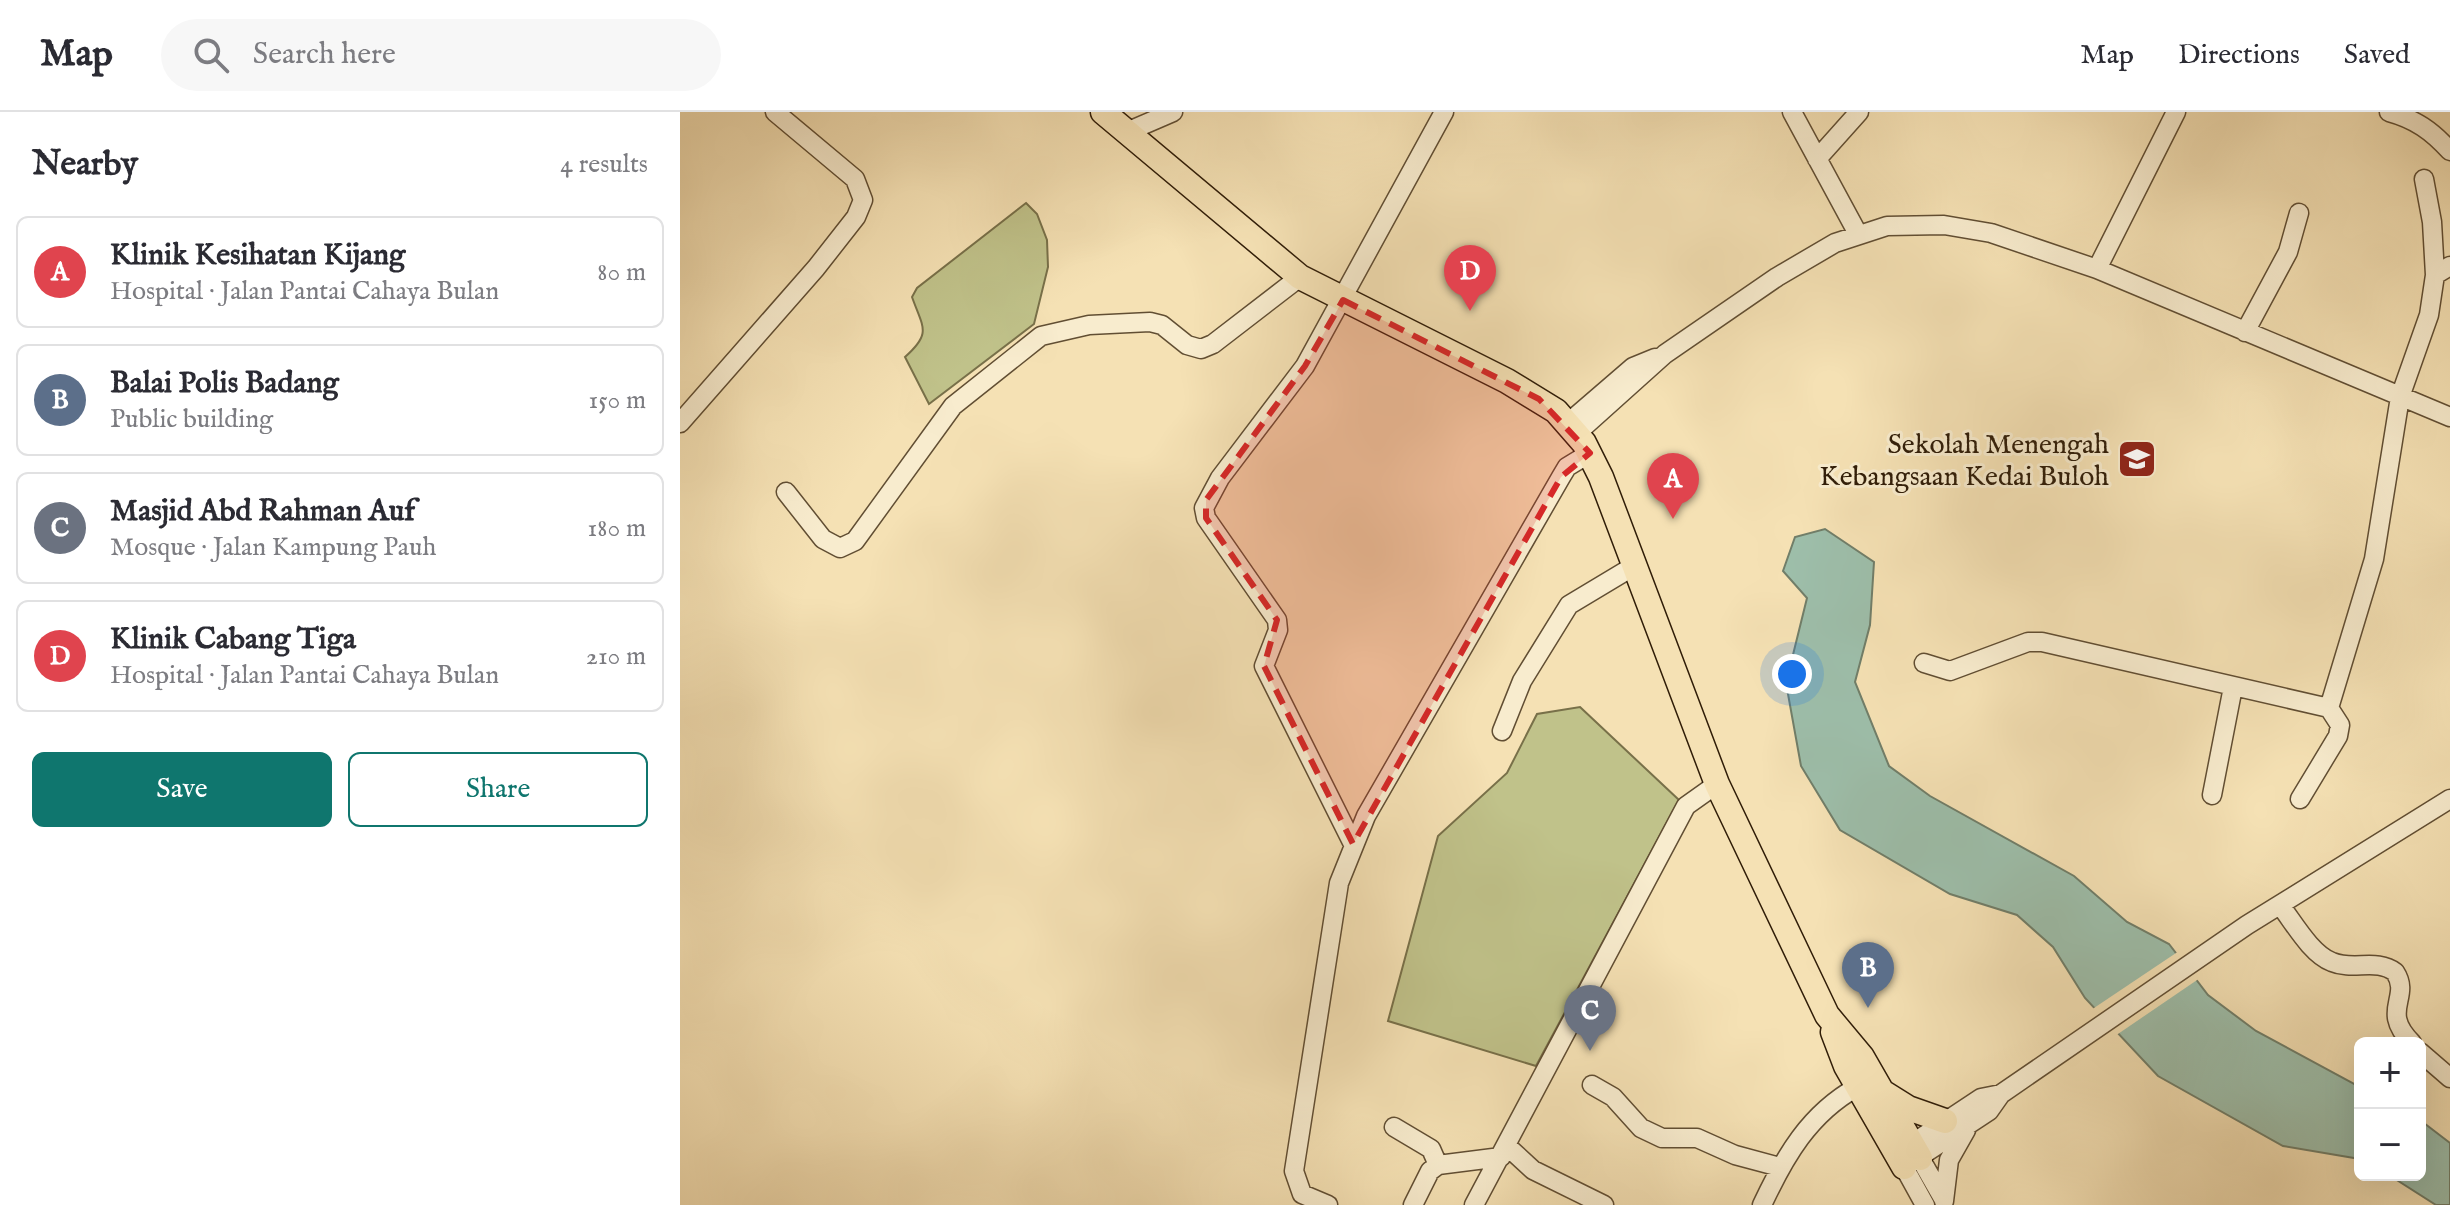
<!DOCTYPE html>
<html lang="en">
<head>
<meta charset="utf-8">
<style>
  :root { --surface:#fff; --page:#f7f7f7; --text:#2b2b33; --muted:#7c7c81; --line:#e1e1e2; --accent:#0f766e }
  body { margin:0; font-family:"IM FELL English",serif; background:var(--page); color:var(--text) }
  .controls { position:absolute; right:24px; bottom:24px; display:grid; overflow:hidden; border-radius:12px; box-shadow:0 8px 32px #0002 }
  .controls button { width:72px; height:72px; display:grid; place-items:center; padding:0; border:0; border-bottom:2px solid var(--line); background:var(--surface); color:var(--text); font:40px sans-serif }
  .you { position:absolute; left:1112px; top:562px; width:28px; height:28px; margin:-20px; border:6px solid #fff; border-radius:50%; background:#1a73e8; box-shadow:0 0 0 12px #1a73e833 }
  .badge { display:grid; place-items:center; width:52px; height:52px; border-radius:50%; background:var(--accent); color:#fff; font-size:26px; font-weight:700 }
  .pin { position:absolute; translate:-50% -66px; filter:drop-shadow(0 2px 4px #0008) }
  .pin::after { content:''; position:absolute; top:42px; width:28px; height:24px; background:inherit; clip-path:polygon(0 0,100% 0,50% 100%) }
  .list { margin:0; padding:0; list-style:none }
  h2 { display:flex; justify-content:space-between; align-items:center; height:104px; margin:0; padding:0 32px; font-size:34px }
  h2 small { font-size:26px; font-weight:400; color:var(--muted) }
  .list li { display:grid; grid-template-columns:52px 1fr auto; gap:24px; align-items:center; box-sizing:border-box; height:112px; margin:0 16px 16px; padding:0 16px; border:2px solid var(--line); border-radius:12px }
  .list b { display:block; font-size:30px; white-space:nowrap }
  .list p { margin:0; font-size:26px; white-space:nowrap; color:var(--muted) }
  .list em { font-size:26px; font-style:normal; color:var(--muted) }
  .actions { display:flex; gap:16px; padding:24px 32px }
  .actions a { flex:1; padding:18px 0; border:2px solid var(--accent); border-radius:12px; text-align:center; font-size:28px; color:var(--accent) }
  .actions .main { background:var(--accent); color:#fff }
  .icon { flex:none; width:44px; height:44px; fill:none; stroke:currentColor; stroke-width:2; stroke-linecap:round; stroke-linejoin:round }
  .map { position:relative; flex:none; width:1770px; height:1093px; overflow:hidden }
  header { display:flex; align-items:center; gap:48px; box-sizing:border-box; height:112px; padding:0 40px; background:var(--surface); border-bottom:2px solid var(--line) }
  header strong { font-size:38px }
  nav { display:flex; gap:44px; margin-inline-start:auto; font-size:28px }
  .search { width:560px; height:72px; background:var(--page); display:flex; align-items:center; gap:20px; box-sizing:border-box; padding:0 28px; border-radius:44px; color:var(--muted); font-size:30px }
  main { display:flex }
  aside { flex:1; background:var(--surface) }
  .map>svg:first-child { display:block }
  .green { fill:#c0c28a; stroke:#787049; stroke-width:2 }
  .water { fill:#9dbeaa; stroke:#717e69; stroke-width:2 }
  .pier { fill:#f5e1b4 }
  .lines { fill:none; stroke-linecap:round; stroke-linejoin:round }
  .minor-casing { stroke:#614e33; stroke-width:21 }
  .major-casing { stroke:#301d08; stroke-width:27 }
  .minor { stroke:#f8ecce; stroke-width:18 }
  .major { stroke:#f5e1b4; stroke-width:24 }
  .marked { fill:#d62828; fill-opacity:0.2; stroke:#d62828; stroke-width:6; stroke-dasharray:16 10; stroke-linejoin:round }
  .labels { text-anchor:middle; stroke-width:6; stroke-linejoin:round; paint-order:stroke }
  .poi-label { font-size:28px; fill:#301d08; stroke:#f8ecce; text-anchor:end }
</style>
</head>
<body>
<header>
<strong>Map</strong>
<div class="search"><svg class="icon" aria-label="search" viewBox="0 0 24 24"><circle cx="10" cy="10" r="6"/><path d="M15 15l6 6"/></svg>Search here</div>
<nav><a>Map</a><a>Directions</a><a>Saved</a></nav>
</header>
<main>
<aside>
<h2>Nearby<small>4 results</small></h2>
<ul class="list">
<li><span class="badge" style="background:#e0444e">A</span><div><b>Klinik Kesihatan Kijang</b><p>Hospital · Jalan Pantai Cahaya Bulan</p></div><em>80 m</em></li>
<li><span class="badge" style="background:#5c6f8a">B</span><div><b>Balai Polis Badang</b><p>Public building</p></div><em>150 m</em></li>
<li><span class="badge" style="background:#6b7280">C</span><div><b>Masjid Abd Rahman Auf</b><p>Mosque · Jalan Kampung Pauh</p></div><em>180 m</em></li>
<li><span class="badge" style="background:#e0444e">D</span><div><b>Klinik Cabang Tiga</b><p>Hospital · Jalan Pantai Cahaya Bulan</p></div><em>210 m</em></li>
</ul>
<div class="actions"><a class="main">Save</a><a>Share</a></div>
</aside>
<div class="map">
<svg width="1770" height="1093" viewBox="0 0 1770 1093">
  <rect width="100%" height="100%" fill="#f5e1b4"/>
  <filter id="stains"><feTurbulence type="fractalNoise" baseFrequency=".0025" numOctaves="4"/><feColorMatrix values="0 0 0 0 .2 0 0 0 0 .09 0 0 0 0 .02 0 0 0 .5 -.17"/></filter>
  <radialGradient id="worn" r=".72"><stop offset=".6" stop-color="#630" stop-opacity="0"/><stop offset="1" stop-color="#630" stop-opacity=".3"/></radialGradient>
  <path class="green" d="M346,91L357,102L367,128L368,155L354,212L249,292L225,245C252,221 243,216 232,185L237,176Z
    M900,595L999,688L856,954L708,909L758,724L827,661L857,602Z"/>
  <path class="water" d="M1145,417L1194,450L1190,513L1175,570L1209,654L1250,684L1394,764L1447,810L1489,832L1528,883L1576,919L1680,975V1047L1603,1034L1478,964L1405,886L1373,835L1337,803L1270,782L1160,718L1121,654L1106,571L1127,486L1103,459L1115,425Z
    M1740,1008L1770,1031V1093H1756L1709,1063H1740Z"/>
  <path class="pier" d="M1499,839L1520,866L1435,924L1411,898Z"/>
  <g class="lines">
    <g class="minor-casing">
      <path id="minor" d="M1112,0L1178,122
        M1709,0C1735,7 1752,19 1770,39
        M449,19L493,0
        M1137,47L1179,0
        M1744,67L1752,110L1755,163
        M1417,157L1496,0
        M1565,220L1608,140L1619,101
        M0,311L136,156L176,105L183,88L175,67L95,0
        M888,311L953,255L975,246
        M897,321L985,242L1097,165L1155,131L1207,114L1264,113L1311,121L1417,157L1770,305
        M106,380L143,427L160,436L175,429L273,294L361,224L409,213L470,210L482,213L507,233L521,237L533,232L620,165
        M1244,551L1270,559L1348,530H1362L1649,596
        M1649,596L1694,447L1720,285L1749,203L1755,163L1770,154
        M822,619L842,569L889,493L954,454
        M1532,683L1553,575
        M1620,687L1658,624L1660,613L1649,596
        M673,732L584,554L598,518L597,508L526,406L524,396L540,366L625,254L764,0
        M1600,793C1614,811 1631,842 1652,850C1673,859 1697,846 1715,860C1732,886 1699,898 1732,931
        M1740,940L1770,966
        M912,973L933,985L961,1016L982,1026H1017L1055,1043L1100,1055
        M714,1015L751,1037L758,1053
        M828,1035L853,1058L924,1093
        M1224,1037L1301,986L1321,982
        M1240,1046L1264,1088
        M1264,1089L1269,1048L1286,1018
        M648,1093L622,1082L614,1059L659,771L686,704L881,365L887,355L910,341
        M733,1093L750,1059L758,1053L821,1045
        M794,1093L1006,694L1037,672
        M1082,1093C1105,1044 1129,1002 1177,975
        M1245,1093L1224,1055L1309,999L1321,982L1567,813L1770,687"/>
    </g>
    <g class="major-casing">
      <path id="major" d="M423,0L620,165L827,269L876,299L904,331L921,365L1037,672L1147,903L1182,945L1240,1046
        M1153,920L1166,954L1224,1055
        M1204,981L1228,996L1265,1009"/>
    </g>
    <use href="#minor" class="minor"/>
    <use href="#major" class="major"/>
  </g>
  <path class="marked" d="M663,188L859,287L910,341L881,365L673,732L584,554L597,508L526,406V388L625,254Z"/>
  <defs>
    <g id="school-square" transform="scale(2)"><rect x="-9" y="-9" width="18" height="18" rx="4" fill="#8f2418" stroke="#f8ecce"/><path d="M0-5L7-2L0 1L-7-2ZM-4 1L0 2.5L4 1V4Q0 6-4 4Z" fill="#fff"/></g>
  </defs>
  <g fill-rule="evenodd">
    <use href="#school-square" x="1457" y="347"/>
  </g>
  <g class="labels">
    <g class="poi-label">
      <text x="1429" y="341">Sekolah Menengah<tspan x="1429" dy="32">Kebangsaan Kedai Buloh</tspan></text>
    </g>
  </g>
  <rect width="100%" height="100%" filter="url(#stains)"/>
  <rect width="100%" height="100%" fill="url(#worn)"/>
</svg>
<div class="controls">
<button>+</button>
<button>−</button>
</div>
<div class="you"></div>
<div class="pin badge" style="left:993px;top:407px;background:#e0444e">A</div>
<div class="pin badge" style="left:1188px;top:896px;background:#5c6f8a">B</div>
<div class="pin badge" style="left:910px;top:939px;background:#6b7280">C</div>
<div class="pin badge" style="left:790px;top:199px;background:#e0444e">D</div>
</div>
</main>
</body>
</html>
